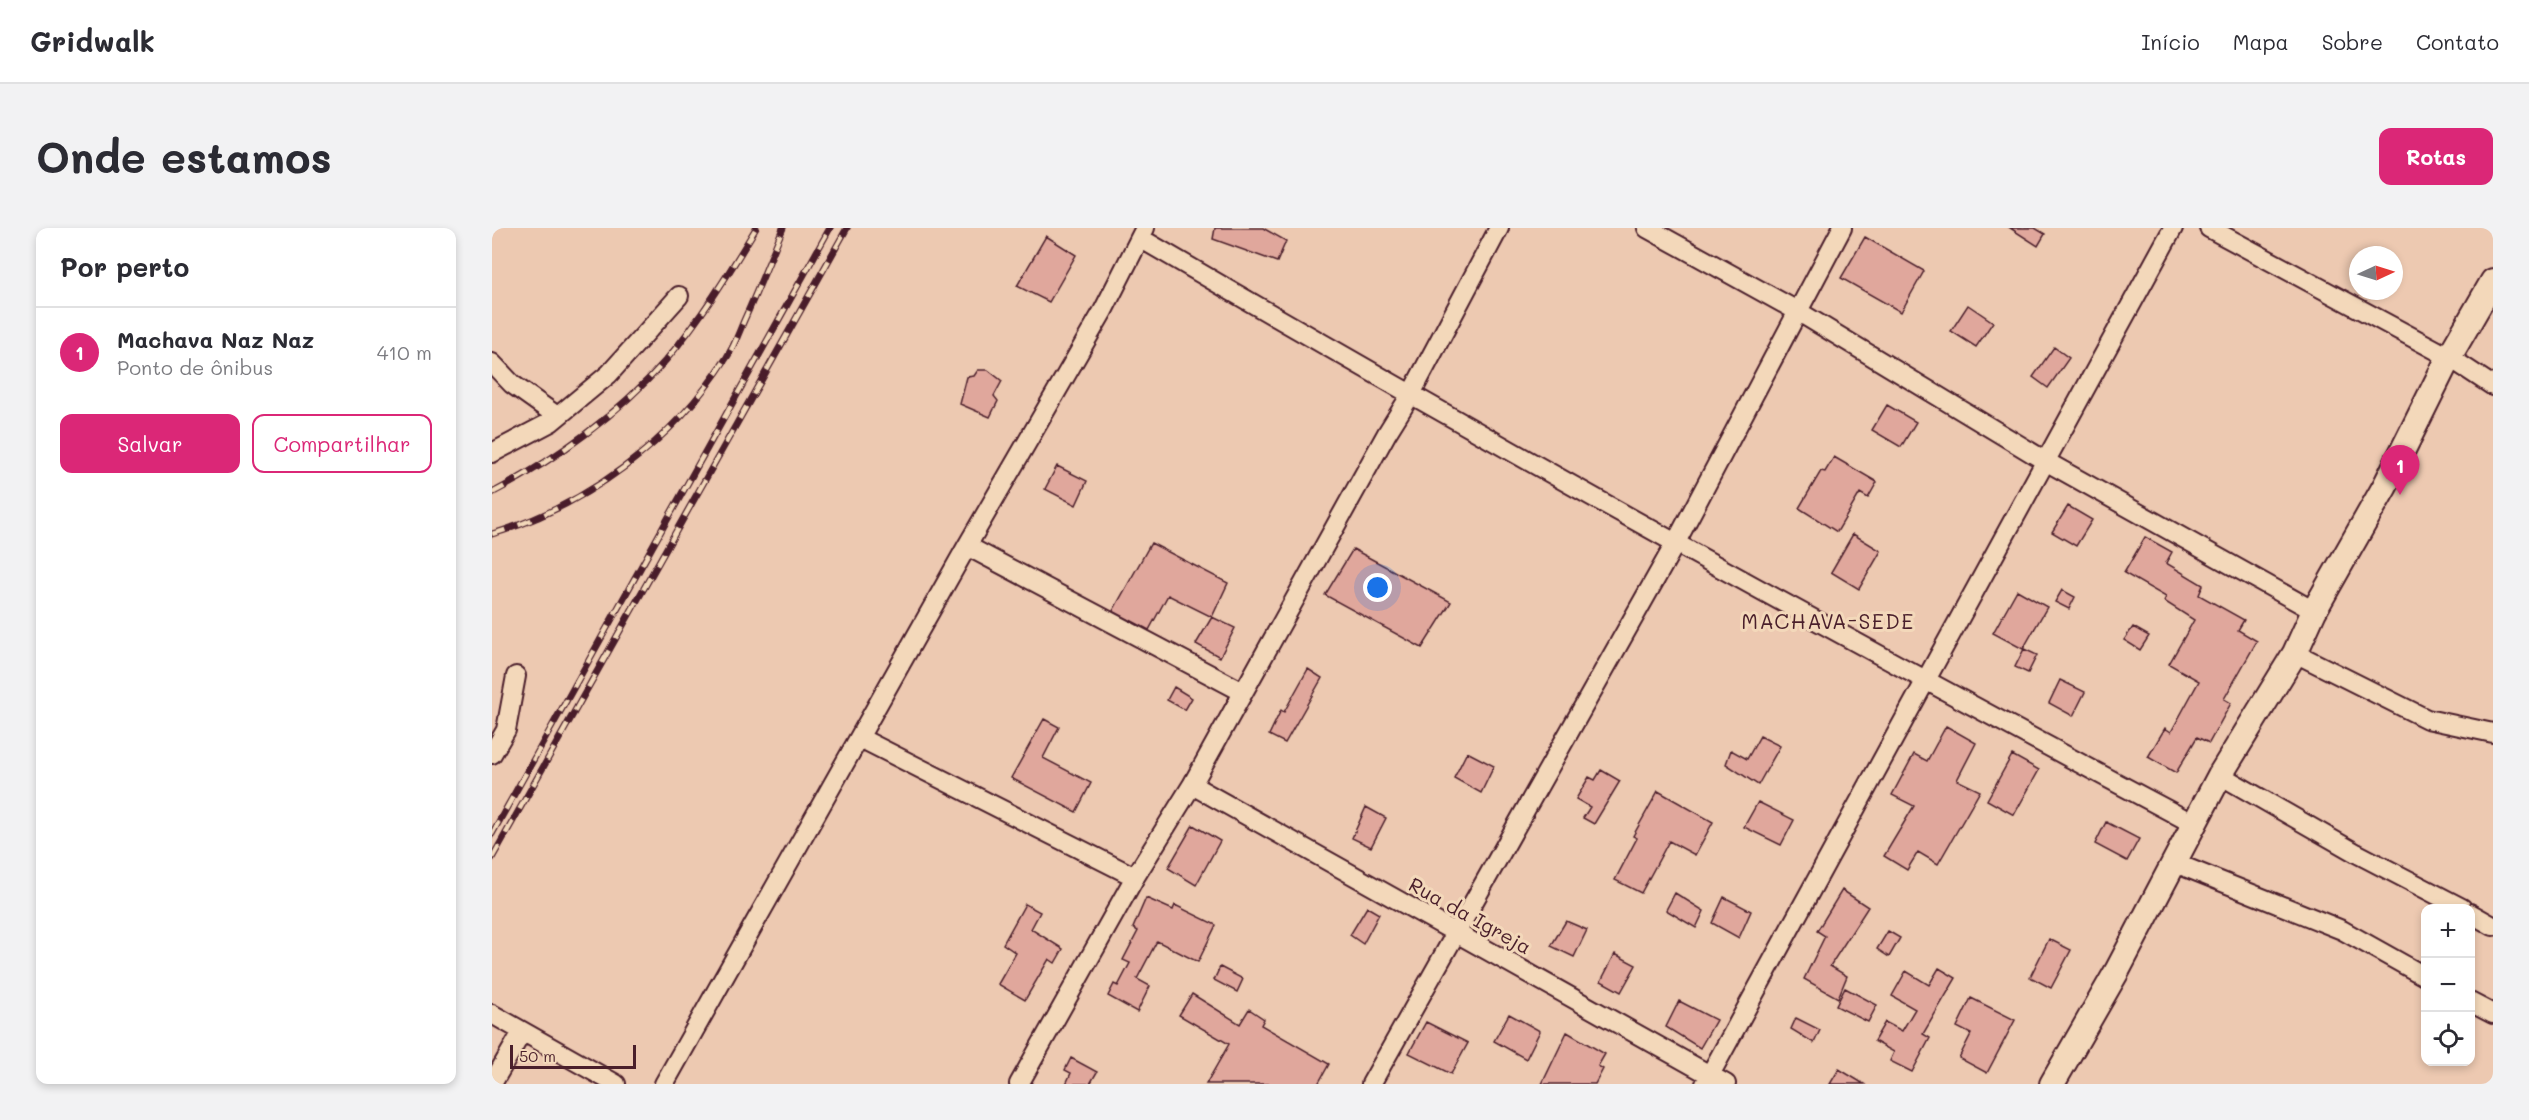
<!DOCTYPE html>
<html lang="pt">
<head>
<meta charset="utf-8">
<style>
  :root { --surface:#fff; --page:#f2f2f3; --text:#2b2b33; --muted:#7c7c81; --line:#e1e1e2; --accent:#db2777 }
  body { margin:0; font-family:Mali,sans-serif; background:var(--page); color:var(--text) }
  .controls { position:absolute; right:18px; bottom:18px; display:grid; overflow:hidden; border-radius:12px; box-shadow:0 3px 9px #0003 }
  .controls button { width:54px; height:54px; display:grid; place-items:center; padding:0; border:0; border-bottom:2px solid var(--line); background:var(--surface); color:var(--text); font:30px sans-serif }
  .compass { position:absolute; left:1857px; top:18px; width:54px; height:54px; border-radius:50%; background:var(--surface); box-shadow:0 3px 9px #0003; rotate:86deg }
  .scale { position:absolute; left:18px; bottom:15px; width:126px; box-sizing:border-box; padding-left:6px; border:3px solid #4a1f2b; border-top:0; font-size:16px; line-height:21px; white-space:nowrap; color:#4a1f2b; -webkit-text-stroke:4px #f3d8ba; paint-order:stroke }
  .you { position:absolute; left:886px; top:360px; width:21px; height:21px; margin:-15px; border:4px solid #fff; border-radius:50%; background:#1a73e8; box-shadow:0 0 0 9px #1a73e833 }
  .badge { display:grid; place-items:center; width:39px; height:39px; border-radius:50%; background:var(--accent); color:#fff; font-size:20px; font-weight:700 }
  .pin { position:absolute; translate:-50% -50px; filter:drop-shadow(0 2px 3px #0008) }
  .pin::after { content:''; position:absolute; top:32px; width:21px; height:18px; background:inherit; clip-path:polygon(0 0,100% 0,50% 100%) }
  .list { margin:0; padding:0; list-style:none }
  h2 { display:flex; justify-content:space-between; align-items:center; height:78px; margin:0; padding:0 24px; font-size:26px }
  h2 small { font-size:20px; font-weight:400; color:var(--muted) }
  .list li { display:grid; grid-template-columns:39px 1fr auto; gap:18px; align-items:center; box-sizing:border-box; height:90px; padding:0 24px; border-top:2px solid var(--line) }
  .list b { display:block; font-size:22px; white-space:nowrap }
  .list p { margin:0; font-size:20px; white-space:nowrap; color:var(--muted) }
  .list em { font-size:20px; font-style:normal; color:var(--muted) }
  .actions { display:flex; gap:12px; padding:18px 24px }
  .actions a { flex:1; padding:14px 0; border:2px solid var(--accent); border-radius:12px; text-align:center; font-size:21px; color:var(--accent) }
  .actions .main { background:var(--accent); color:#fff }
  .icon { flex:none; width:33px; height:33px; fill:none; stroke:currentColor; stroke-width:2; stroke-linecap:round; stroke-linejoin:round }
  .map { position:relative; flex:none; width:2001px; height:856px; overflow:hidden; border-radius:12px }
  header { display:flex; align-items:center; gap:36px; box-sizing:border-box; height:84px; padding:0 30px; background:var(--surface); border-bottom:2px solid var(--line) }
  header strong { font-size:28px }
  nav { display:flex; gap:33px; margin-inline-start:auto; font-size:21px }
  .intro { display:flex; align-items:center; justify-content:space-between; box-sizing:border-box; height:144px; padding:0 36px }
  h1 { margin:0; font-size:42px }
  .button { padding:15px 27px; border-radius:12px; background:var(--accent); color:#fff; font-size:21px; font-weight:700 }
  main { display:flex; gap:36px; padding:0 36px }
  aside { flex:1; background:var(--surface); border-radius:12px; box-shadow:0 3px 9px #0003 }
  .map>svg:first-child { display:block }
  .building { fill:#e0a79c; stroke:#4a1f2b; stroke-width:1.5 }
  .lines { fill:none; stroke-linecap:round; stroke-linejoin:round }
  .minor-casing { stroke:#4a1f2b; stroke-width:22 }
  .major-casing { stroke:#4a1f2b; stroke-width:28 }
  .minor { stroke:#f3d8ba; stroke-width:18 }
  .major { stroke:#f3d8ba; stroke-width:24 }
  .rail-casing { stroke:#4a1f2b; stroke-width:7 }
  .rail { stroke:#f3d8ba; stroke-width:4.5; stroke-dasharray:14; stroke-linecap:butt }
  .labels { text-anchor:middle; stroke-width:6; stroke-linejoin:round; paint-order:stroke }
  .street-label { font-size:20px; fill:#4a1f2b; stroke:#f3d8ba }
  .neighbourhood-label { font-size:21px; letter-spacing:1.5px; fill:#4a1f2b; stroke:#f3d8ba }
</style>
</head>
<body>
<header>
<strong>Gridwalk</strong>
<nav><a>Início</a><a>Mapa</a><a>Sobre</a><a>Contato</a></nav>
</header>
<div class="intro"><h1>Onde estamos</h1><a class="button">Rotas</a></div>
<main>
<aside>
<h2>Por perto<small></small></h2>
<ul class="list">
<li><span class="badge">1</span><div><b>Machava Naz Naz</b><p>Ponto de ônibus</p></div><em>410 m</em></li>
</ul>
<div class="actions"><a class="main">Salvar</a><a>Compartilhar</a></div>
</aside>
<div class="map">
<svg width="2001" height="856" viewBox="0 0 2001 856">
  <rect width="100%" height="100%" fill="#edc9b1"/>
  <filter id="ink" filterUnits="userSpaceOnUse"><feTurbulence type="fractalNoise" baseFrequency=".0167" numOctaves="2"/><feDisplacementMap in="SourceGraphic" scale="12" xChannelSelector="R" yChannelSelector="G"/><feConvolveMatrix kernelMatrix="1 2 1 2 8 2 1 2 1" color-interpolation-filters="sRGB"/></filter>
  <g filter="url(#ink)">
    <path class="building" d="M723,0H771L794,13L785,34L721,11Z
      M1518,0H1543L1553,6L1546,18Z
      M554,8L584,27L557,74L525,58Z
      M1373,9L1432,43L1409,84L1349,50Z
      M1476,77L1501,94L1484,119L1459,103Z
      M1562,119L1577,130L1556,160L1541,149Z
      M486,142H496L510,153L502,168L506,173L498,189L468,176L475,149L482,148Z
      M1395,177L1424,194L1409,219L1380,202Z
      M1342,229L1385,254L1376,270L1368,265L1345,304L1307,280L1329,243L1333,244Z
      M565,238L595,253L584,277L553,261Z
      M1576,278L1600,292L1584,318L1560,304Z
      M1361,306L1389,323L1367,361L1339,344Z
      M1653,309L1680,324L1674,335L1711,357L1707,367L1752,392L1746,402L1765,413L1732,471L1739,475L1717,515L1705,509L1684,545L1656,529L1673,500L1679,504L1707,453L1677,436L1702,392L1672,373L1674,369L1632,345Z
      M659,315L736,355L720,389L676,367L657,402L621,383Z
      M861,321L959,374L930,420L833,367Z
      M1525,362L1555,379L1531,421L1501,405Z
      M1570,362L1583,369L1577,381L1563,374Z
      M720,389L743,400L728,429L704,416Z
      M1641,399L1657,408L1648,422L1632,412Z
      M1532,421L1545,427L1536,445L1523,439Z
      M816,441L830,450L793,515L777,507L789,482L792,484Z
      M1568,452L1593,464L1581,488L1557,475Z
      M682,459L700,470L693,482L675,472Z
      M552,491L567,499L551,530L599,555L584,584L519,550Z
      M1454,498L1484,515L1465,552L1488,563L1446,636L1426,624L1415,642L1392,628L1422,578L1400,567L1422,526L1435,533Z
      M1268,508L1288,518L1266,557L1234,536L1239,522L1255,531Z
      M975,524L1002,538L989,565L962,550Z
      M1520,527L1547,542L1522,587L1495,572Z
      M1109,542L1128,553L1102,596L1091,590L1098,579L1084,571L1097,549L1103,552Z
      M1166,563L1221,594L1203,627L1177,613L1149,665L1123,652L1145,610L1141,608Z
      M1266,574L1302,592L1289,617L1252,599Z
      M874,579L894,590L879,619L860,610Z
      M1614,594L1647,611L1635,633L1603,616Z
      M701,597L728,613L704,657L676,640Z
      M1350,662L1376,679L1338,738L1355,748L1346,770L1312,751L1333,708L1325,703Z
      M1183,665L1212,683L1204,700L1174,682Z
      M1232,669L1259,683L1247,710L1220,695Z
      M654,670L681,682L683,677L724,697L706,734L665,713L645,751L658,758L645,784L616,768L622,756L626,758L638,735L631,732L646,703L641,700Z
      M533,676L548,684L539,701L571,721L563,735L557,731L533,772L506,756L524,725L511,716Z
      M875,679L887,686L871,716L858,707Z
      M1074,693L1095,702L1082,729L1059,718Z
      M1396,703L1408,710L1397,729L1385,721Z
      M1557,711L1579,722L1559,760L1538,749Z
      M1123,726L1144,737L1129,764L1109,753Z
      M728,739L751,751L745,764L722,752Z
      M1447,740L1464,750L1431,806L1438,810L1420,844L1398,833L1402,824L1382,813L1393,794L1410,803L1423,781L1400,768L1414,743L1437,757Z
      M1353,760L1385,777L1376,794L1344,778Z
      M700,766L748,796L757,781L772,791L769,797L837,836L826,856H714L737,816L687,787Z
      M1479,770L1523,792L1495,845L1467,830L1479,806L1465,799Z
      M1187,773L1224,792L1208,820L1174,799Z
      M1017,786L1048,803L1034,831L1002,813Z
      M1304,790L1328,802L1322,815L1299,801Z
      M934,794L976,815L959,846L917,825Z
      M1075,804L1113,826L1106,838L1111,841L1103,856H1050Z
      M579,830L605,844L598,856H574L579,845L573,842Z
      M1347,841L1372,856H1338Z"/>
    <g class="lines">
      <g class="minor-casing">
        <path id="minor" d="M1155,0L1307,84L1555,234L1822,383
          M1717,0L1957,129L2001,158
          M648,10C995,213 1347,408 1702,596
          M0,135L20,156L65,188
          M0,225L59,194L117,146L187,68
          M475,318L751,464
          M1803,425L1935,491L2001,505
          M368,510L643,649
          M0,526L14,502L24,448
          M1728,547L1864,625L1970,680
          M700,557L1234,856
          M1683,635L1850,702L1934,749
          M1978,685L2001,698
          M1978,774L2001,786
          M0,786L124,856
          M0,856L30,804
          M172,856L475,318L611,83L653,0
          M527,856L643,649L700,557L895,205L918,168L1007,0
          M879,856L1183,316L1350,0
          M1213,856C1367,570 1527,287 1681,0"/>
      </g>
      <g class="major-casing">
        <path id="major" d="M1560,856L1625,743L1728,547L1803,425L1822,383L1893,258L1957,129L2001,53"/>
      </g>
      <use href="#minor" class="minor"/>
      <use href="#major" class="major"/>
      <g class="rail-casing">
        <path id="rail" d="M0,265C63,232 127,186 174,132C208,92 237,45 264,0
          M0,306C94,278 182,213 235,129C243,117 248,101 254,88C267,59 279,29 291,0
          M0,606L338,0
          M0,630L355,0"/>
      </g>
      <use href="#rail" class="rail"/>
    </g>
  </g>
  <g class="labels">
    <g class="street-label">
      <text transform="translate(978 688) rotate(29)" y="7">Rua da Igreja</text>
    </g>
    <g class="neighbourhood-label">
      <text x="1336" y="401">MACHAVA-SEDE</text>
    </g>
  </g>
</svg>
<div class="controls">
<button>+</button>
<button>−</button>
<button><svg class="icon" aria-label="locate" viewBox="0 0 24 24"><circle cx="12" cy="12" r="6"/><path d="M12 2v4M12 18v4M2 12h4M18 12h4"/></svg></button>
</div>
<svg class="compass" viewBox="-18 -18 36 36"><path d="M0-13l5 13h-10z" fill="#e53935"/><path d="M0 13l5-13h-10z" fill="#7c7c81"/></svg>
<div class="scale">50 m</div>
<div class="you"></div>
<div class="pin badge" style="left:1908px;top:267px">1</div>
</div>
</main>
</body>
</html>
